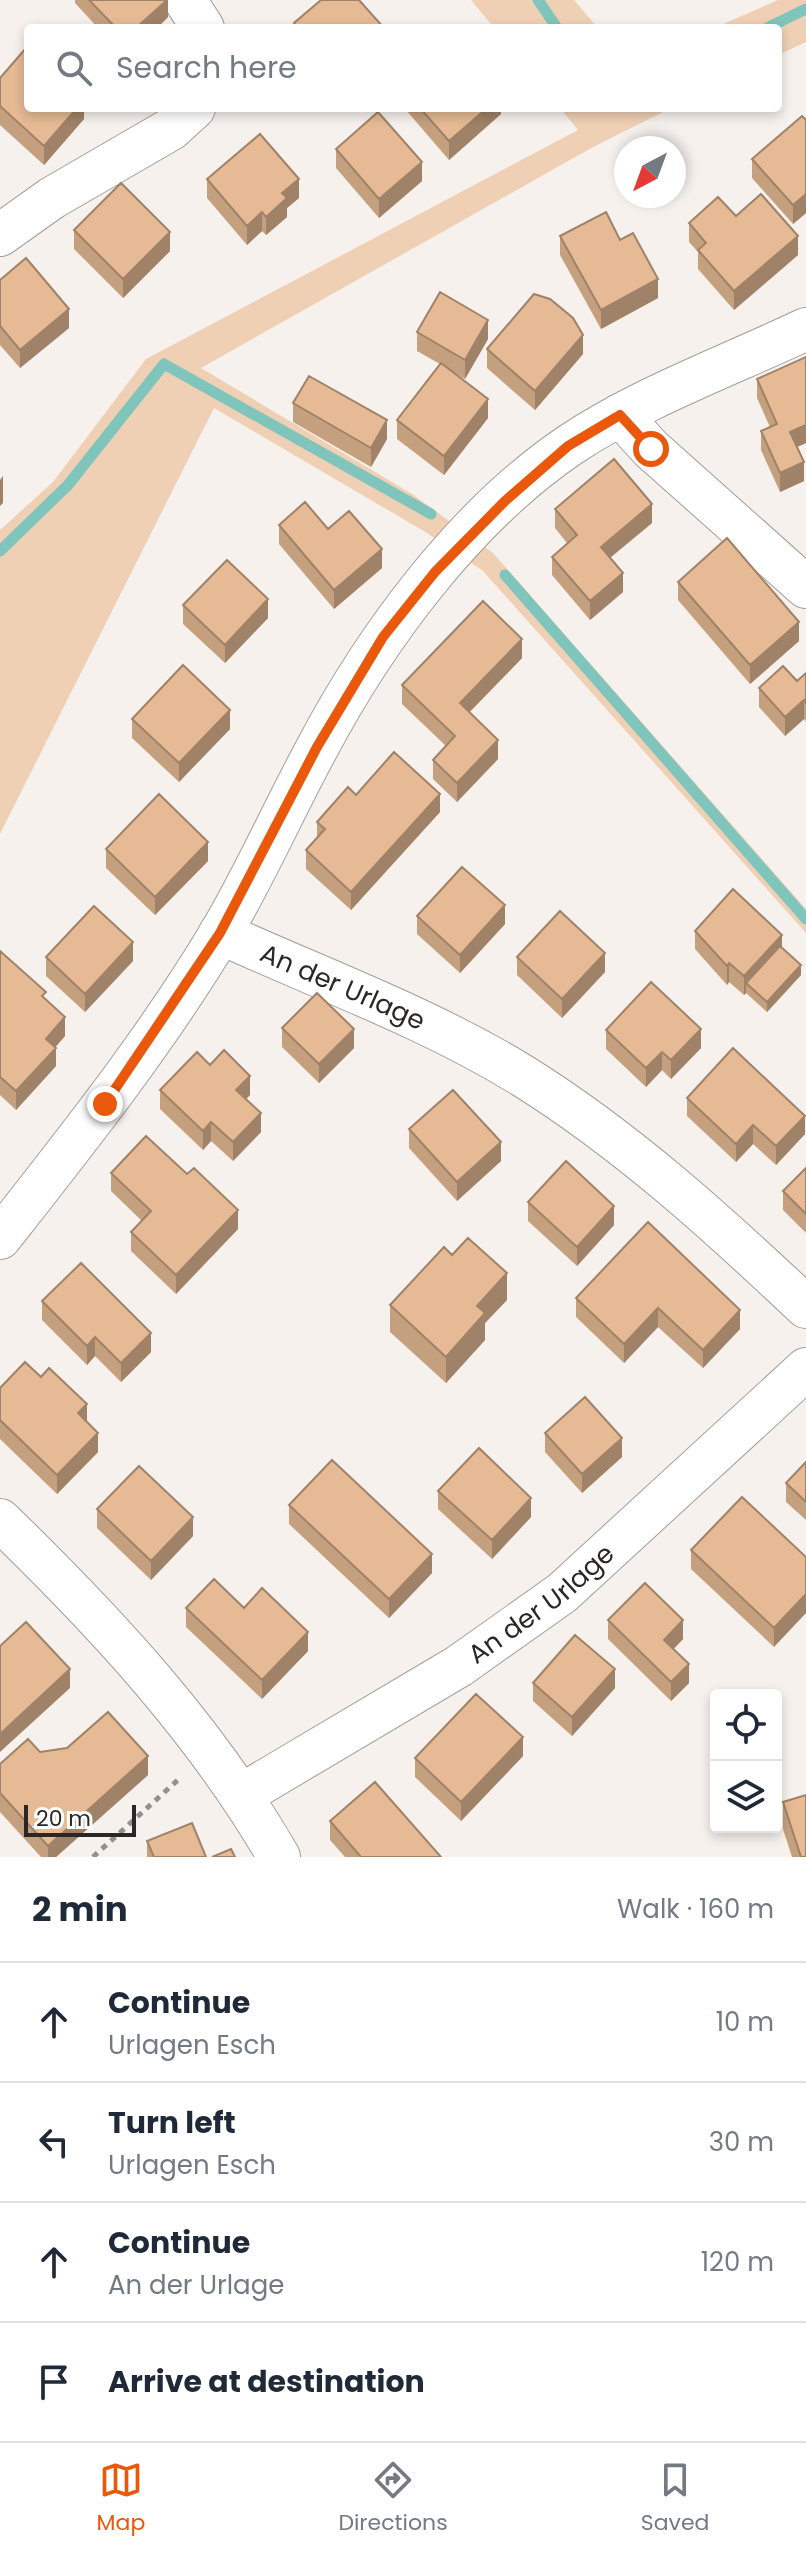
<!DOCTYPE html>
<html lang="en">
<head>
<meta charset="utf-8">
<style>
  :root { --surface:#fff; --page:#f6f6f7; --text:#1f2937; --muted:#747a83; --line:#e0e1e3; --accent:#ea580c }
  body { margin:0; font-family:Poppins,sans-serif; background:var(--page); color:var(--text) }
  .controls { position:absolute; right:24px; bottom:24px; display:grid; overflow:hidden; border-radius:8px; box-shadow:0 4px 12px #0003 }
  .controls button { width:72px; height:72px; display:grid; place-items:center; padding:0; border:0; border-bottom:2px solid var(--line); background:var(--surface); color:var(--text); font:40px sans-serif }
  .compass { position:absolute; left:614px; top:136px; width:72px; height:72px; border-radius:50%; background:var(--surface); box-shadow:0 4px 12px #0003; rotate:221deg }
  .scale { position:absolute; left:24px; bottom:20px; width:112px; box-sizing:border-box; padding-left:8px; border:4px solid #292826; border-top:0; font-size:22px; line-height:28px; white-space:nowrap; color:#292826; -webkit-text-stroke:6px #fff; paint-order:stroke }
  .stop { position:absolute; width:24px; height:24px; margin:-18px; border:6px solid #ea580c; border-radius:50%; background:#fff }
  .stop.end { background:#ea580c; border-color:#fff; box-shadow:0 2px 8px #0008 }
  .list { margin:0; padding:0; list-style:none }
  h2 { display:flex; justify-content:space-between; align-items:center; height:104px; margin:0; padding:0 32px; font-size:34px }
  h2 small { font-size:26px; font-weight:400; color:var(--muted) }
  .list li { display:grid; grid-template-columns:52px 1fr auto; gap:24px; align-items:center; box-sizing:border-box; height:120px; padding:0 32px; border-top:2px solid var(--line) }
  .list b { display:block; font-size:30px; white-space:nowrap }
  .list p { margin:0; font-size:26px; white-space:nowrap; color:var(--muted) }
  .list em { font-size:26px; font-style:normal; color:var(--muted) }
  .icon { flex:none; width:44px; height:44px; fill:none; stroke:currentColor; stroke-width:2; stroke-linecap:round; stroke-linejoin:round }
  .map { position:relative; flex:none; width:806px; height:1857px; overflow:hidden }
  .search { position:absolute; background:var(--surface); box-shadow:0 4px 12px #0003; left:24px; right:24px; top:24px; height:88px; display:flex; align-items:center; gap:20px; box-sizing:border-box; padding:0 28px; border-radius:8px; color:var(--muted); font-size:30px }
  .sheet { height:584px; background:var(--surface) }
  nav { display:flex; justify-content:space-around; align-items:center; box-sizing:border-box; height:112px; border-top:2px solid var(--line); background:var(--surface); font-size:22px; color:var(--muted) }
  nav a { display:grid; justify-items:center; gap:4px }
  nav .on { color:var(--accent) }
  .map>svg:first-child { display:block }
  .green { fill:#efd0b5 }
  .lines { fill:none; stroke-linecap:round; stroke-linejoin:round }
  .stream { stroke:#80c5bb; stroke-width:11 }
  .minor-casing { stroke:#a39e9b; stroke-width:44 }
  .path { stroke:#928f8c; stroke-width:5; stroke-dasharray:6 6; stroke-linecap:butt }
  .minor { stroke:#fff; stroke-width:42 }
  .wall { fill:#c5a07f }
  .shaded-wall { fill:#a08268 }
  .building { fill:#e5ba94; stroke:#a08268; stroke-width:2 }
  .route { stroke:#ea580c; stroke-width:10 }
  .labels { text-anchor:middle; stroke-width:6; stroke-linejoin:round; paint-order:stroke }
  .street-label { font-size:26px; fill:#292826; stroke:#fff }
</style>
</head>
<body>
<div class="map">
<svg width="806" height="1857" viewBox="0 0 806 1857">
  <rect width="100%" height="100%" fill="#f6f1ed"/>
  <path class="green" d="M471,0H574L598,28H494Z
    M778,0H806V42L778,55V28H714Z
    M560,108H671L593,147L201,368L412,494L493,553L806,909V933L483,571L427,533L214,408L0,834V530L53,482L146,359L578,130Z"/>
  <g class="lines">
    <path class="stream" d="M538,0L557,28
      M767,28L806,9
      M0,551L68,485L164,364L431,514
      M505,575L806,919"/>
    <g class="minor-casing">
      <g id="minor">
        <path d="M185,0L203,28"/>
        <path d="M0,235L52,198L171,129L194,108"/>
        <path d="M620,415L651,449L806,587"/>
        <path id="s1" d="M220,933C321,979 429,1018 523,1076C627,1141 718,1224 806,1307"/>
        <path d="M0,1238C77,1140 156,1041 220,934C255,875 283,811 316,750C375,638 464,517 570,445C642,397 728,366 806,329"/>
        <path d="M0,1520C106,1623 205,1729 279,1857"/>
        <path id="s2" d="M243,1794L459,1666L562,1593L806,1369"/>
      </g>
    </g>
    <path class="path" d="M93,1857L179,1779"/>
    <use href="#minor" class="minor"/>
  </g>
  <path class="wall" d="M75,0H168V17L157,28H98L75,3Z
    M0,78L84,108V119L44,165L0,125Z
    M406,108H501V114L449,160L406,110Z
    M806,120V213L793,224L752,178V159Z
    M336,149L422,181L379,218L336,168Z
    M207,179L299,198L287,208V217L266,235L262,231L247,245L207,198Z
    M736,216L798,255L734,310L698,269V252L689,242V223Z
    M74,230L170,251L123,298L74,249Z
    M560,236L620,240L658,298L601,329L560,255Z
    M0,280L69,328L20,368L0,345Z
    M417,332L488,339L465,379L449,370L488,418L444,475L397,439V420L440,364L417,351Z
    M487,349L583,354L535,410L487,368Z
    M757,379L806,443L797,447L804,481L780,492L761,450V431L770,427L757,398Z
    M293,403L387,439L371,467L293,422Z
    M555,509L652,523L610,558L623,592L590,620L552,575V557L567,543L555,528Z
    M279,525L328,529L382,568L334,609L279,544Z
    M678,582L799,641L750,684L678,600Z
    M183,605L268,618L225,663L183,624Z
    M522,658L469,712L498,759L457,802L433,779V760L446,746L402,704V685Z
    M806,673V722L804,719L785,736L759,707V688L797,681Z
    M132,719L230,729L179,782L132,738Z
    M356,795L440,812L351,910L306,869V850L317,839V822Z
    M106,849L208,861L155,915L106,868Z
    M417,916L505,924L460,973L417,934Z
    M695,931L782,948L801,975L767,1012L746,993L744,995L729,982L727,985L695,949Z
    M0,951L46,1000L65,1036L55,1047L56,1066L16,1110L0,1095Z
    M46,957L133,961L85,1012L46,976Z
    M517,957L605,972L562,1018L517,975Z
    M282,1028L354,1048L319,1083L282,1047Z
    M606,1030L701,1048L671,1079L662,1070L646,1087L606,1049Z
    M210,1065L250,1095L246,1099L261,1132L233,1161L211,1141L203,1150L160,1109V1090Z
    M687,1098L805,1134L776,1165L753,1144L736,1162L687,1116Z
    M409,1129L501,1161L457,1201L409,1148Z
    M806,1168V1233L783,1210V1191Z
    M111,1173L238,1229L176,1294L131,1251V1232L142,1221L111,1191Z
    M528,1202L614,1225L577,1266L528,1221Z
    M648,1222L740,1329L703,1368L658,1327L624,1363L576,1317V1298Z
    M452,1255L507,1300L485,1323V1340L446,1383L390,1332V1305Z
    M42,1301L151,1352L121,1382L95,1356L87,1365L42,1320Z
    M0,1388L87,1422L98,1452L57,1494L0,1439Z
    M545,1433L622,1457L582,1493L545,1452Z
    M806,1462V1520L786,1502V1483Z
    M438,1491L531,1517L492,1559L438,1509Z
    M289,1505L432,1573L389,1618L289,1524Z
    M97,1509L193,1536L151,1580L97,1528Z
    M691,1550L806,1557L774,1647L691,1569Z
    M186,1608L308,1651L262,1699L186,1627Z
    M608,1620L683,1639L674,1649L689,1683L671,1701L608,1639Z
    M533,1683L615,1688L572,1736L533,1701Z
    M40,1752L148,1775L56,1857H41L0,1812V1764Z
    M523,1756L461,1821L415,1777V1758Z
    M783,1802L806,1857H792L783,1829Z
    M330,1821L441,1857H345L330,1840Z
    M147,1841L206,1857H147Z"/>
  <path class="shaded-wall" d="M167,0H168V17L157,28H136Z
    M77,108H84V119L44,165V146Z
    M487,108H501V114L449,160V141Z
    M422,162V181L379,218V199Z
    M299,179V198L287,208V217L266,235V217L282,193Z
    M806,194V213L793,224V205Z
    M262,212V231L247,245V226Z
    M170,232V251L123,298V279Z
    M798,236V255L734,310V291Z
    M658,279V298L601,329V310Z
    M69,309V328L20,368V350Z
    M488,320V339L465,379V360Z
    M583,335V354L535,410V391Z
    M488,399V418L444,475V456Z
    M387,420V439L371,467V448Z
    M806,425V443L790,450V432Z
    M804,462V481L780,492V473Z
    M3,476V503L0,506V480Z
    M652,504V523L601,565V547Z
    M382,549V568L334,609V590Z
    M623,573V592L590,620V601Z
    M268,599V618L225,663V645Z
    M799,622V641L750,684V665Z
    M522,639V658L460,722V703Z
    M804,700V719L785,736V717Z
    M230,710V729L179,782V763Z
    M498,740V759L457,802V783Z
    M440,794V812L351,910V892Z
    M208,842V861L155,915V897Z
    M505,905V924L460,973V955Z
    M782,935V953L746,983V993L744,995V976Z
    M133,942V961L85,1012V994Z
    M605,953V972L562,1018V999Z
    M729,963V982L727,985V966Z
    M801,965V975L767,1012V1002Z
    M65,1017V1036L46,1058V1039Z
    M354,1029V1048L319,1083V1064Z
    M701,1029V1048L671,1079V1060Z
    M56,1048V1066L16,1110V1091Z
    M662,1052V1070L646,1087V1068Z
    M250,1076V1095L236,1109V1090Z
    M261,1113V1132L233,1161V1142Z
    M805,1116V1134L776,1165V1146Z
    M211,1122V1141L203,1150V1131Z
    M753,1125V1144L736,1162V1144Z
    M501,1142V1161L457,1201V1182Z
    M614,1206V1225L577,1266V1247Z
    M238,1210V1229L176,1294V1275Z
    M507,1273V1300L485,1323V1340L446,1383V1357L477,1306Z
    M658,1308V1327L624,1363V1344Z
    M740,1310V1329L703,1368V1350Z
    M151,1333V1352L121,1382V1363Z
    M95,1337V1356L87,1365V1346Z
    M87,1404V1423L78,1413Z
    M98,1433V1452L57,1494V1475Z
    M622,1438V1457L582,1493V1474Z
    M531,1498V1517L492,1559V1540Z
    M193,1517V1536L151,1580V1561Z
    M432,1554V1573L389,1618V1599Z
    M806,1594V1613L774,1647V1628Z
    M683,1620V1639L664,1658V1640Z
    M308,1632V1651L262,1699V1680Z
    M689,1664V1683L671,1701V1682Z
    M70,1669V1688L0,1752V1734Z
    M615,1669V1688L572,1736V1717Z
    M523,1737V1756L461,1821V1802Z
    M148,1756V1775L56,1857H48V1846Z"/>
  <path class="building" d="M89,0H167L136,28H116Z
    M321,0H359L384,28H298L294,23Z
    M26,48L28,50V108H77L44,146L0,106V78Z
    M420,108H487L449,141Z
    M378,112L422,162L379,199L336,149Z
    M802,116L806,120V194L793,205L752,159Z
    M260,134L299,179L282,193L287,198L266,217L262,212L247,226L207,179Z
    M121,183L170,232L123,279L74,230Z
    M761,194L798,236L734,291L698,250L706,243L689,223L718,197L736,216Z
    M606,212L620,240L633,233L658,279L601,310L560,236Z
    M26,258L69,309L20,350L0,326V280Z
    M440,292L488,320L465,360L417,332Z
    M534,294L550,299L573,318L583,335L535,391L487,349Z
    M806,357V425L790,432L804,462L780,473L761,431L777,424L757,379Z
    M441,363L488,399L444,456L397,420Z
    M309,376L387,420L371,448L293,403Z
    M614,459L652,504L601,547L623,573L590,601L552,557L577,535L555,509Z
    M305,502L328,529L349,511L382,549L334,590L279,525Z
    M727,538L799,622L750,665L678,582Z
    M227,560L268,599L225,645L183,605Z
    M483,601L522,639L460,703L498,740L457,783L433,760L455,736L402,685Z
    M183,665L230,710L179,763L132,719Z
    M783,666L797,681L806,673V703L804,700L785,717L759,688Z
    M394,752L440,794L351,892L306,850L325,829L317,822L348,787L356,795Z
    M159,794L208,842L155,897L106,849Z
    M462,867L505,905L460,955L417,916Z
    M733,889L782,935L744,976L729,963L727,966L695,931Z
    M94,906L133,942L85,994L46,957Z
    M560,911L605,953L562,999L517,957Z
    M780,946L801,965L767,1002L746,983Z
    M0,951L46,992L42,996L65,1017L46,1039L56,1048L16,1091L0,1077Z
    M651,982L701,1029L671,1060L662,1052L646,1068L606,1030Z
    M317,993L354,1029L319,1064L282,1028Z
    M733,1048L805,1116L776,1146L753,1125L736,1144L687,1098Z
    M224,1050L250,1076L236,1090L261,1113L233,1142L211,1122L203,1131L160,1090L197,1052L210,1065Z
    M453,1090L501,1142L457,1182L409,1129Z
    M146,1136L187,1174L194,1168L238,1210L176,1275L131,1232L151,1211L111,1173Z
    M566,1161L614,1206L577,1247L528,1202Z
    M806,1168V1214L783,1191Z
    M648,1222L740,1310L703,1350L658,1308L624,1344L576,1298Z
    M468,1238L507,1273L477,1306L485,1313L446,1357L390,1305L444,1247L452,1255Z
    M81,1263L151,1333L121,1363L95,1337L87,1346L42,1301Z
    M25,1362L41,1377L49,1368L87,1404L78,1413L98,1433L57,1475L0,1420V1388Z
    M585,1397L622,1438L582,1474L545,1433Z
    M479,1448L531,1498L492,1540L438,1491Z
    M332,1460L432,1554L389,1599L289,1505Z
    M806,1462V1502L786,1483Z
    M139,1466L193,1517L151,1561L97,1509Z
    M742,1497L806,1557V1594L774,1628L691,1550Z
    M214,1579L244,1608L262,1588L308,1632L262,1680L186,1608Z
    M645,1583L683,1620L664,1640L689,1664L671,1682L608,1620Z
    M26,1622L70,1669L0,1734V1646Z
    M575,1635L615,1669L572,1717L533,1683Z
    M476,1694L523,1737L461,1802L415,1758Z
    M108,1712L148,1756L48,1846L0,1793V1764L28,1739L40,1752L67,1748Z
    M375,1782L441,1857H361L330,1821Z
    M806,1795V1857H801L783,1802Z
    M192,1823L206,1857H154L147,1841Z
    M231,1849L235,1857H212Z"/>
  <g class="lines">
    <path class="route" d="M105,1104L220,933L317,747L383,637L435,572L505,501L568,446L620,415L651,449"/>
  </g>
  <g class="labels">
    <g class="street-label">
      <text dy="9" stroke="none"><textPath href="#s1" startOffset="134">An der Urlage</textPath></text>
      <text dy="9" stroke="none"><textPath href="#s2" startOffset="354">An der Urlage</textPath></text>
    </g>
  </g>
</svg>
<div class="controls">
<button><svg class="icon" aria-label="locate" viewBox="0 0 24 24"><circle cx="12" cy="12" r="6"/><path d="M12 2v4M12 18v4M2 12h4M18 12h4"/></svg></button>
<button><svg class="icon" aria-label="layers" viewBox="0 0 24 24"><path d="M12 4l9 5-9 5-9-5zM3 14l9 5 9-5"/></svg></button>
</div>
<svg class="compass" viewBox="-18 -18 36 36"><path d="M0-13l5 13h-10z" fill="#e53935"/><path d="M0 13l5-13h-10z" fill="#747a83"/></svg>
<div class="scale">20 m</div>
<div class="stop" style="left:651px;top:449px"></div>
<div class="stop end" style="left:105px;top:1104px"></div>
<div class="search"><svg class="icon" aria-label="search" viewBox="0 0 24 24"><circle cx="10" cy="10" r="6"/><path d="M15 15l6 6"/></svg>Search here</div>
</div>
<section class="sheet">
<h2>2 min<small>Walk · 160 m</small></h2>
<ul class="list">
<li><svg class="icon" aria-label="ahead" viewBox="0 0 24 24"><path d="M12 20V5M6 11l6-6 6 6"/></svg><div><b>Continue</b><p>Urlagen Esch</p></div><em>10 m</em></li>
<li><svg class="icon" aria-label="left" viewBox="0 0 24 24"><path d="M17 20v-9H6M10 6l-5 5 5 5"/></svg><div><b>Turn left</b><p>Urlagen Esch</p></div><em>30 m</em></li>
<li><svg class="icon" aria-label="ahead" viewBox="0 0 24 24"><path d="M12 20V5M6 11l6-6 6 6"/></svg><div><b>Continue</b><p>An der Urlage</p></div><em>120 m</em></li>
<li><svg class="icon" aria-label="arrive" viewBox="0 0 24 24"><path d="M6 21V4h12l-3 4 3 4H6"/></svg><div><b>Arrive at destination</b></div></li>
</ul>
</section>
<nav>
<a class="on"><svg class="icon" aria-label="map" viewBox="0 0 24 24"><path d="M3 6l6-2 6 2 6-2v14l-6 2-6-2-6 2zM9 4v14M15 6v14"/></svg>Map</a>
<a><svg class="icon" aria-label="directions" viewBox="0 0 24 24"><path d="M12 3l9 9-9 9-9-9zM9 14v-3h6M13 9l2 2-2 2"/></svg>Directions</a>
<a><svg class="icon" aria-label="saved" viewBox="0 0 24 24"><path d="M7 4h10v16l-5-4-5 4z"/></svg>Saved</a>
</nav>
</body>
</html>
